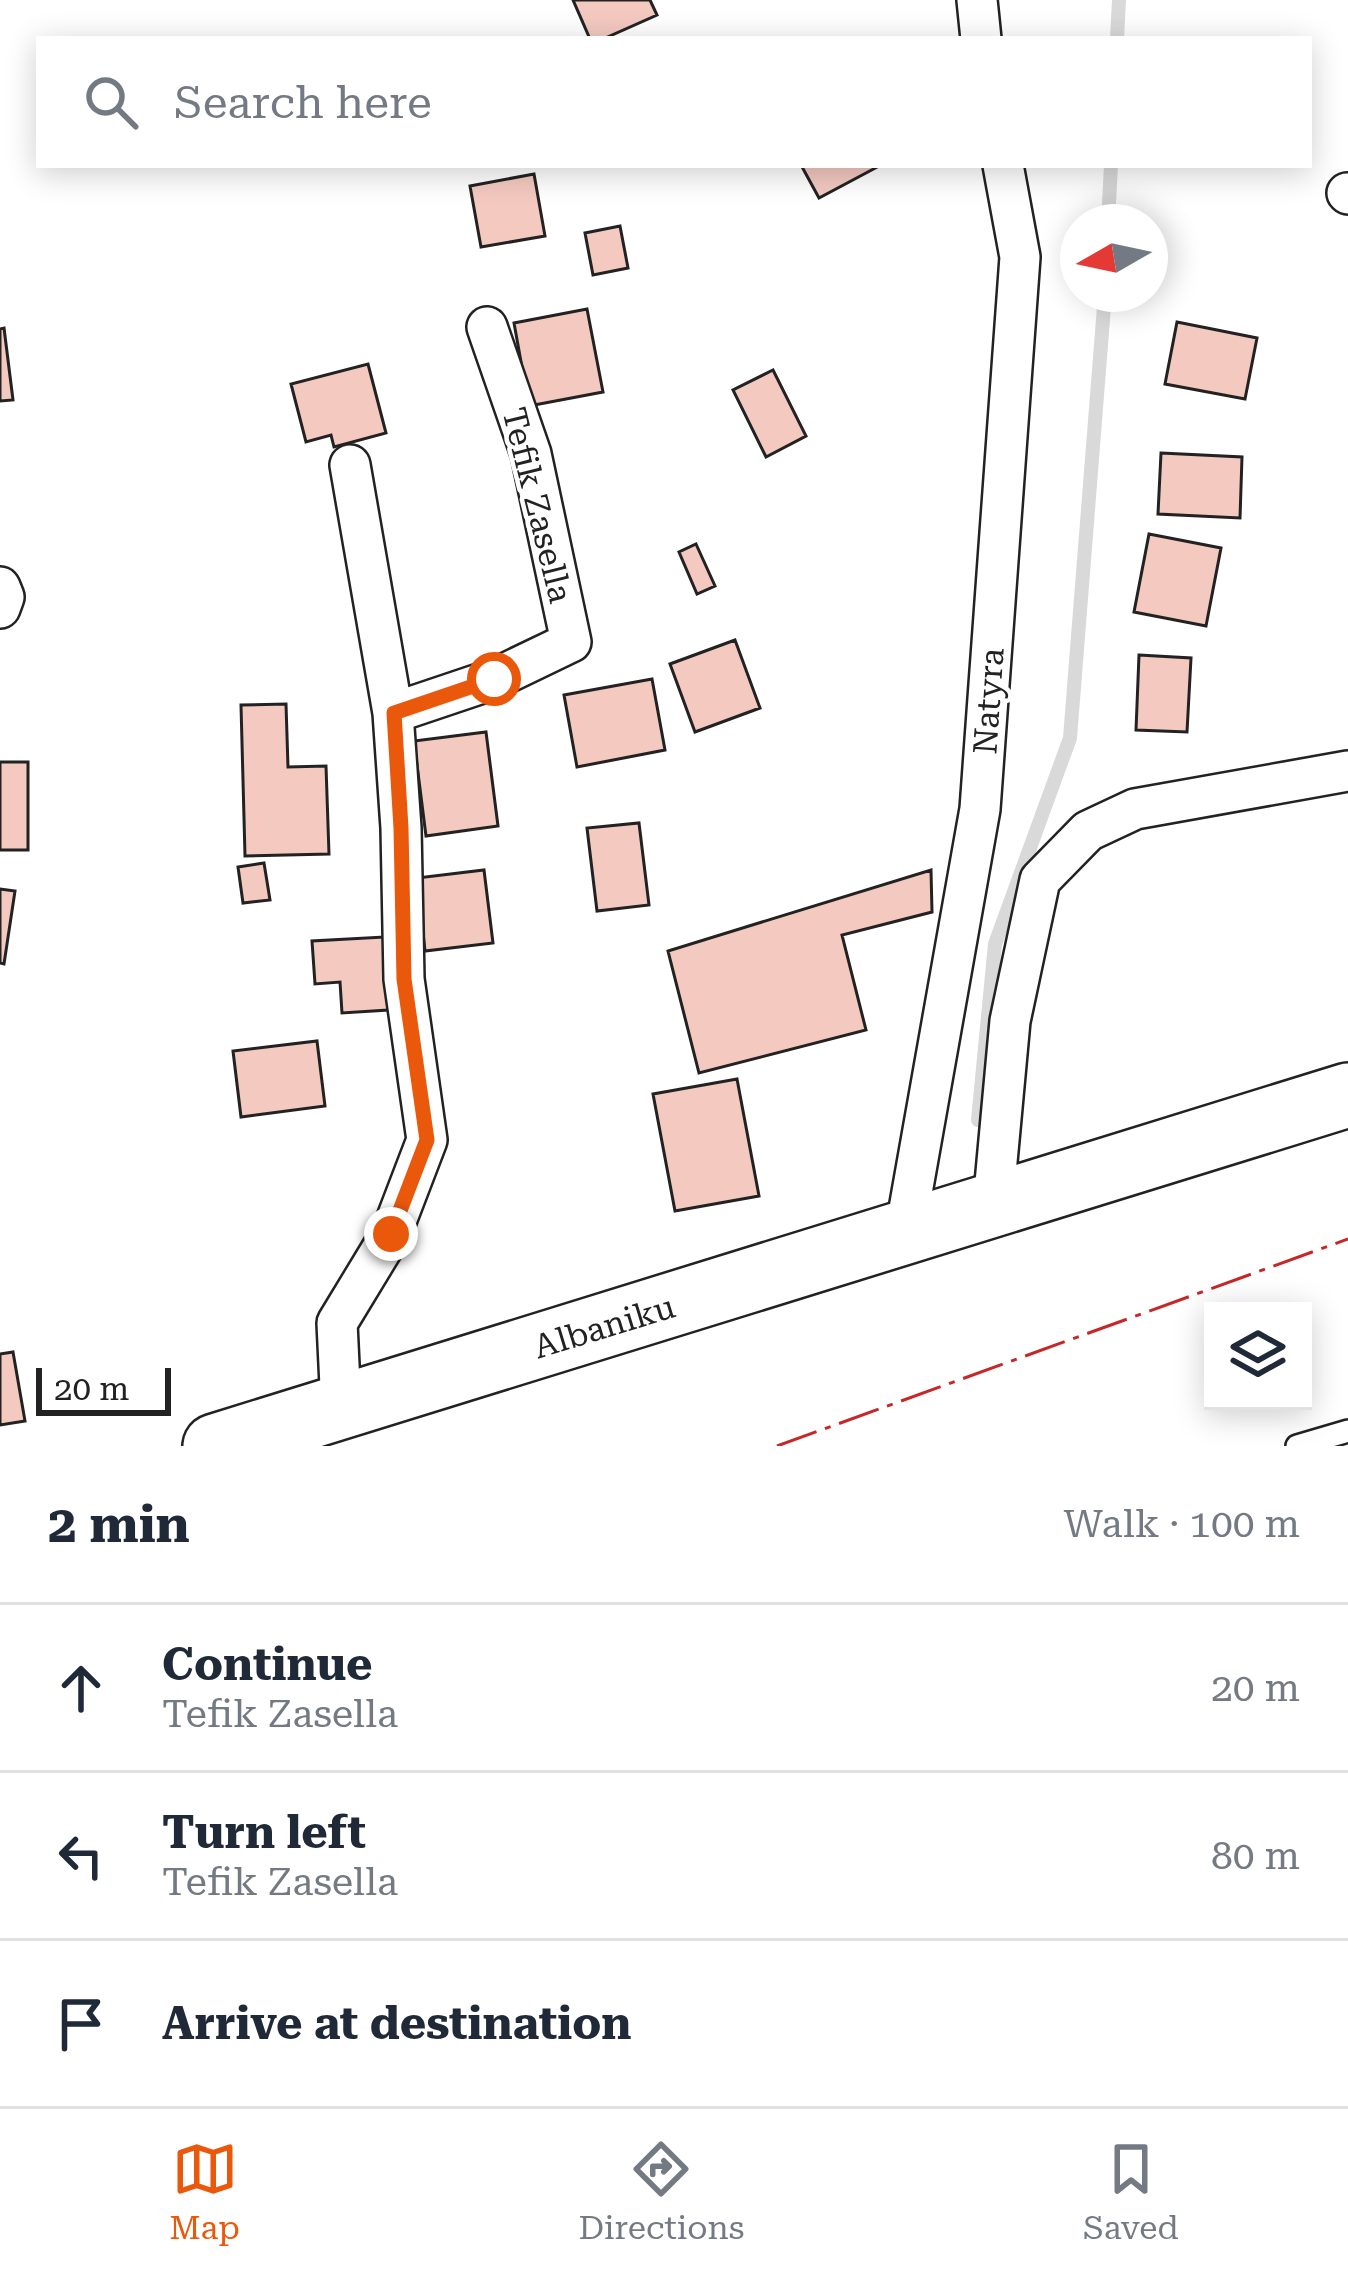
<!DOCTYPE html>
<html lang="en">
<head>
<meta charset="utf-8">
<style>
  :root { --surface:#fff; --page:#f2f2f3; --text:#1f2937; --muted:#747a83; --line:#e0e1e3; --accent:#ea580c }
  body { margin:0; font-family:"Roboto Serif",serif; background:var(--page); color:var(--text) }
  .controls { position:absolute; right:36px; bottom:36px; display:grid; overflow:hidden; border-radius:0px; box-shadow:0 6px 30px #0003 }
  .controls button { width:108px; height:108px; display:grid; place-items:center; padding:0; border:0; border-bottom:3px solid var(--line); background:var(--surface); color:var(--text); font:60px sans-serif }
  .compass { position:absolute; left:1060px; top:204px; width:108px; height:108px; border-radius:50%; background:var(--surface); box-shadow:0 6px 30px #0003; rotate:261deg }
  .scale { position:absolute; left:36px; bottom:30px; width:135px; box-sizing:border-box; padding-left:12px; border:6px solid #222; border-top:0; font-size:33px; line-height:42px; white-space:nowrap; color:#222; -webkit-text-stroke:9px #fff; paint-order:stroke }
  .stop { position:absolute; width:36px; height:36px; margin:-27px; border:9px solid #ea580c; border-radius:50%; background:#fff }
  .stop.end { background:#ea580c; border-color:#fff; box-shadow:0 3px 12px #0008 }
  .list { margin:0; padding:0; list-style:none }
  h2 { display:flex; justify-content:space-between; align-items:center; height:156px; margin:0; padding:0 48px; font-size:51px }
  h2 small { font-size:39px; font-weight:400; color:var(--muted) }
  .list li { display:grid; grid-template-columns:78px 1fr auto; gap:36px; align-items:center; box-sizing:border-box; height:168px; padding:0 48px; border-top:3px solid var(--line) }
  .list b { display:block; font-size:45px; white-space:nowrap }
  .list p { margin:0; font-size:39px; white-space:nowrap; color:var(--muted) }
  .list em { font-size:39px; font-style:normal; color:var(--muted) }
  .icon { flex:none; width:66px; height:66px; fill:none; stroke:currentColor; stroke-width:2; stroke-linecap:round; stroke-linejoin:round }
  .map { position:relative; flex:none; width:1348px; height:1446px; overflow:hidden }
  .search { position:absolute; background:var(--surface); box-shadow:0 6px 30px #0003; left:36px; right:36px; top:36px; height:132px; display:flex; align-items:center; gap:30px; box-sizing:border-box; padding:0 42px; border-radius:0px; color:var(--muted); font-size:45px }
  .sheet { height:660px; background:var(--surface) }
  nav { display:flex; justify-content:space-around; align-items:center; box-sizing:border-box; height:168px; border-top:3px solid var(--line); background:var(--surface); font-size:33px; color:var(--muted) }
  nav a { display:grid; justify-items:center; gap:6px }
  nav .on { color:var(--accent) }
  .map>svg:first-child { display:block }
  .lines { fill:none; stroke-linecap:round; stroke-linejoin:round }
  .stream { stroke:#d9d9d9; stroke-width:14 }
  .building { fill:#f3c9c0; stroke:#222; stroke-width:3 }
  .lane-casing { stroke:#222; stroke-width:26 }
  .street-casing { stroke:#222; stroke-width:44 }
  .primary-casing { stroke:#222; stroke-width:68 }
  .lane { stroke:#fff; stroke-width:21 }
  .street { stroke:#fff; stroke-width:39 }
  .primary { stroke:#fff; stroke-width:63 }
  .power { stroke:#c62828; stroke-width:3; stroke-dasharray:42 9 6 9; stroke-linecap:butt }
  .route { stroke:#ea580c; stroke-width:15 }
  .labels { text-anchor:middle; stroke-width:9; stroke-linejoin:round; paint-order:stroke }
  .street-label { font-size:33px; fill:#222; stroke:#fff }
</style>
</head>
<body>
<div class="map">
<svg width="1348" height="1446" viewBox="0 0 1348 1446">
  <rect width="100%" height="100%" fill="#fff"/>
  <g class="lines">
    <path class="stream" d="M1117,39L1119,0
      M1108,222L1111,165
      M978,1120L995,944L1070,738L1105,294"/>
  </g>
  <path class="building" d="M573,0H650L657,15L603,39H590Z
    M801,165H881L819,198Z
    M534,174L545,236L481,247L470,186Z
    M620,226L628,268L593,275L585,233Z
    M587,309L603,392L529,406L514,323Z
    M1177,322L1257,338L1245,399L1165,384Z
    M4,328L13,400L0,401V329Z
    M368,364L386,433L334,447L331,435L306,442L291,384Z
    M773,370L806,436L766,457L733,390Z
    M1161,453L1242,457L1240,518L1158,514Z
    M1149,534L1221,548L1206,626L1134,612Z
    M696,544L715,586L697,594L679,552Z
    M735,640L760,708L695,732L670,664Z
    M1139,655L1191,658L1187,732L1136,730Z
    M652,679L665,750L577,767L564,695Z
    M286,704L288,767L326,766L329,854L245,856L241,705Z
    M486,732L498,826L426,836L414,741Z
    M0,762H28V850H0Z
    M639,823L649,905L597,911L587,828Z
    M264,863L270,900L243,903L238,867Z
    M484,870L493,943L425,951L417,878Z
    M931,870L932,912L842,935L866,1030L699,1073L668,951Z
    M0,889L15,891L4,964L0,963Z
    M384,937L388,1010L342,1013L340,982L315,984L312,941Z
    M317,1041L325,1106L241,1117L233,1051Z
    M737,1079L759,1196L675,1211L653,1094Z
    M13,1352L25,1421L0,1425V1354Z"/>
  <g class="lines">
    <g class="lane-casing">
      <path id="lane" d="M1297,1446L1348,1431"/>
    </g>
    <g class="street-casing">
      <path id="street" d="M977,0L981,39
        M1347,193L1348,194
        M350,465L393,713
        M0,587L4,597L0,608
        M993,1205L1010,1021L1040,880L1088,831L1135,809L1348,771
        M905,1232L980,809L1020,257L1003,165
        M341,1407L337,1323L391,1234L427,1140L404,979L401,828L393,713L494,679L571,642L531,454L487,327"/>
    </g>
    <g class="primary-casing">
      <path id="primary" d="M215,1446L1348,1095"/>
    </g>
    <use href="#lane" class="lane"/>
    <use href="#street" class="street"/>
    <use href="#primary" class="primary"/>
    <path class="power" d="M777,1446L1348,1239"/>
  </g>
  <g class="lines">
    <path class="route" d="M391,1234L427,1140L404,979L401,828L394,713L494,679"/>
  </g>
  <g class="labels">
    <g class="street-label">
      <text transform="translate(538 505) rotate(76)" y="12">Tefik Zasella</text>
      <text transform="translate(988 701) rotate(-86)" y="12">Natyra</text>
      <text transform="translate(604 1326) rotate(-17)" y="12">Albaniku</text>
    </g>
  </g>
</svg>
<div class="controls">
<button><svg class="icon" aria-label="layers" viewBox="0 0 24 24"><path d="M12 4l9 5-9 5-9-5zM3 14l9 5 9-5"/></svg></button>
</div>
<svg class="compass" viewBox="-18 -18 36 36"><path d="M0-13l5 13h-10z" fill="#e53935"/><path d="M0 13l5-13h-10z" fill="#747a83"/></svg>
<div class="scale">20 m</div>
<div class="stop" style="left:494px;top:679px"></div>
<div class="stop end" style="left:391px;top:1234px"></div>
<div class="search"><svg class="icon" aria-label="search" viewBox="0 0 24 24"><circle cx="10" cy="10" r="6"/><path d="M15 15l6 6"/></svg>Search here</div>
</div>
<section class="sheet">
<h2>2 min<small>Walk · 100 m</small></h2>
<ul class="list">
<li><svg class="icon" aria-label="ahead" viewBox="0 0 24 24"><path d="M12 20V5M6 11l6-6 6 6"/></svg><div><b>Continue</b><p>Tefik Zasella</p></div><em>20 m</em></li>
<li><svg class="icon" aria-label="left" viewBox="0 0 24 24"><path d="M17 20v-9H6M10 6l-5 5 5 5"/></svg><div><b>Turn left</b><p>Tefik Zasella</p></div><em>80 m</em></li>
<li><svg class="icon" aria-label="arrive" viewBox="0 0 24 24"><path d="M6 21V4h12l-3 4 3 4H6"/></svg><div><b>Arrive at destination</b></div></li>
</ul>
</section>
<nav>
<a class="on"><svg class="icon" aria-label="map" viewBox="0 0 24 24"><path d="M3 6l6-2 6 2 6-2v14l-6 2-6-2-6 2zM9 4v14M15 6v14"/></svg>Map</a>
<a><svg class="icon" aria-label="directions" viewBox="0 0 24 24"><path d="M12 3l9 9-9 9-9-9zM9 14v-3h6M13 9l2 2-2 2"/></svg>Directions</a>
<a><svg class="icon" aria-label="saved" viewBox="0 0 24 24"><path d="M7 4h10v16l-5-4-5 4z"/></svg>Saved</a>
</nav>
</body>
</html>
